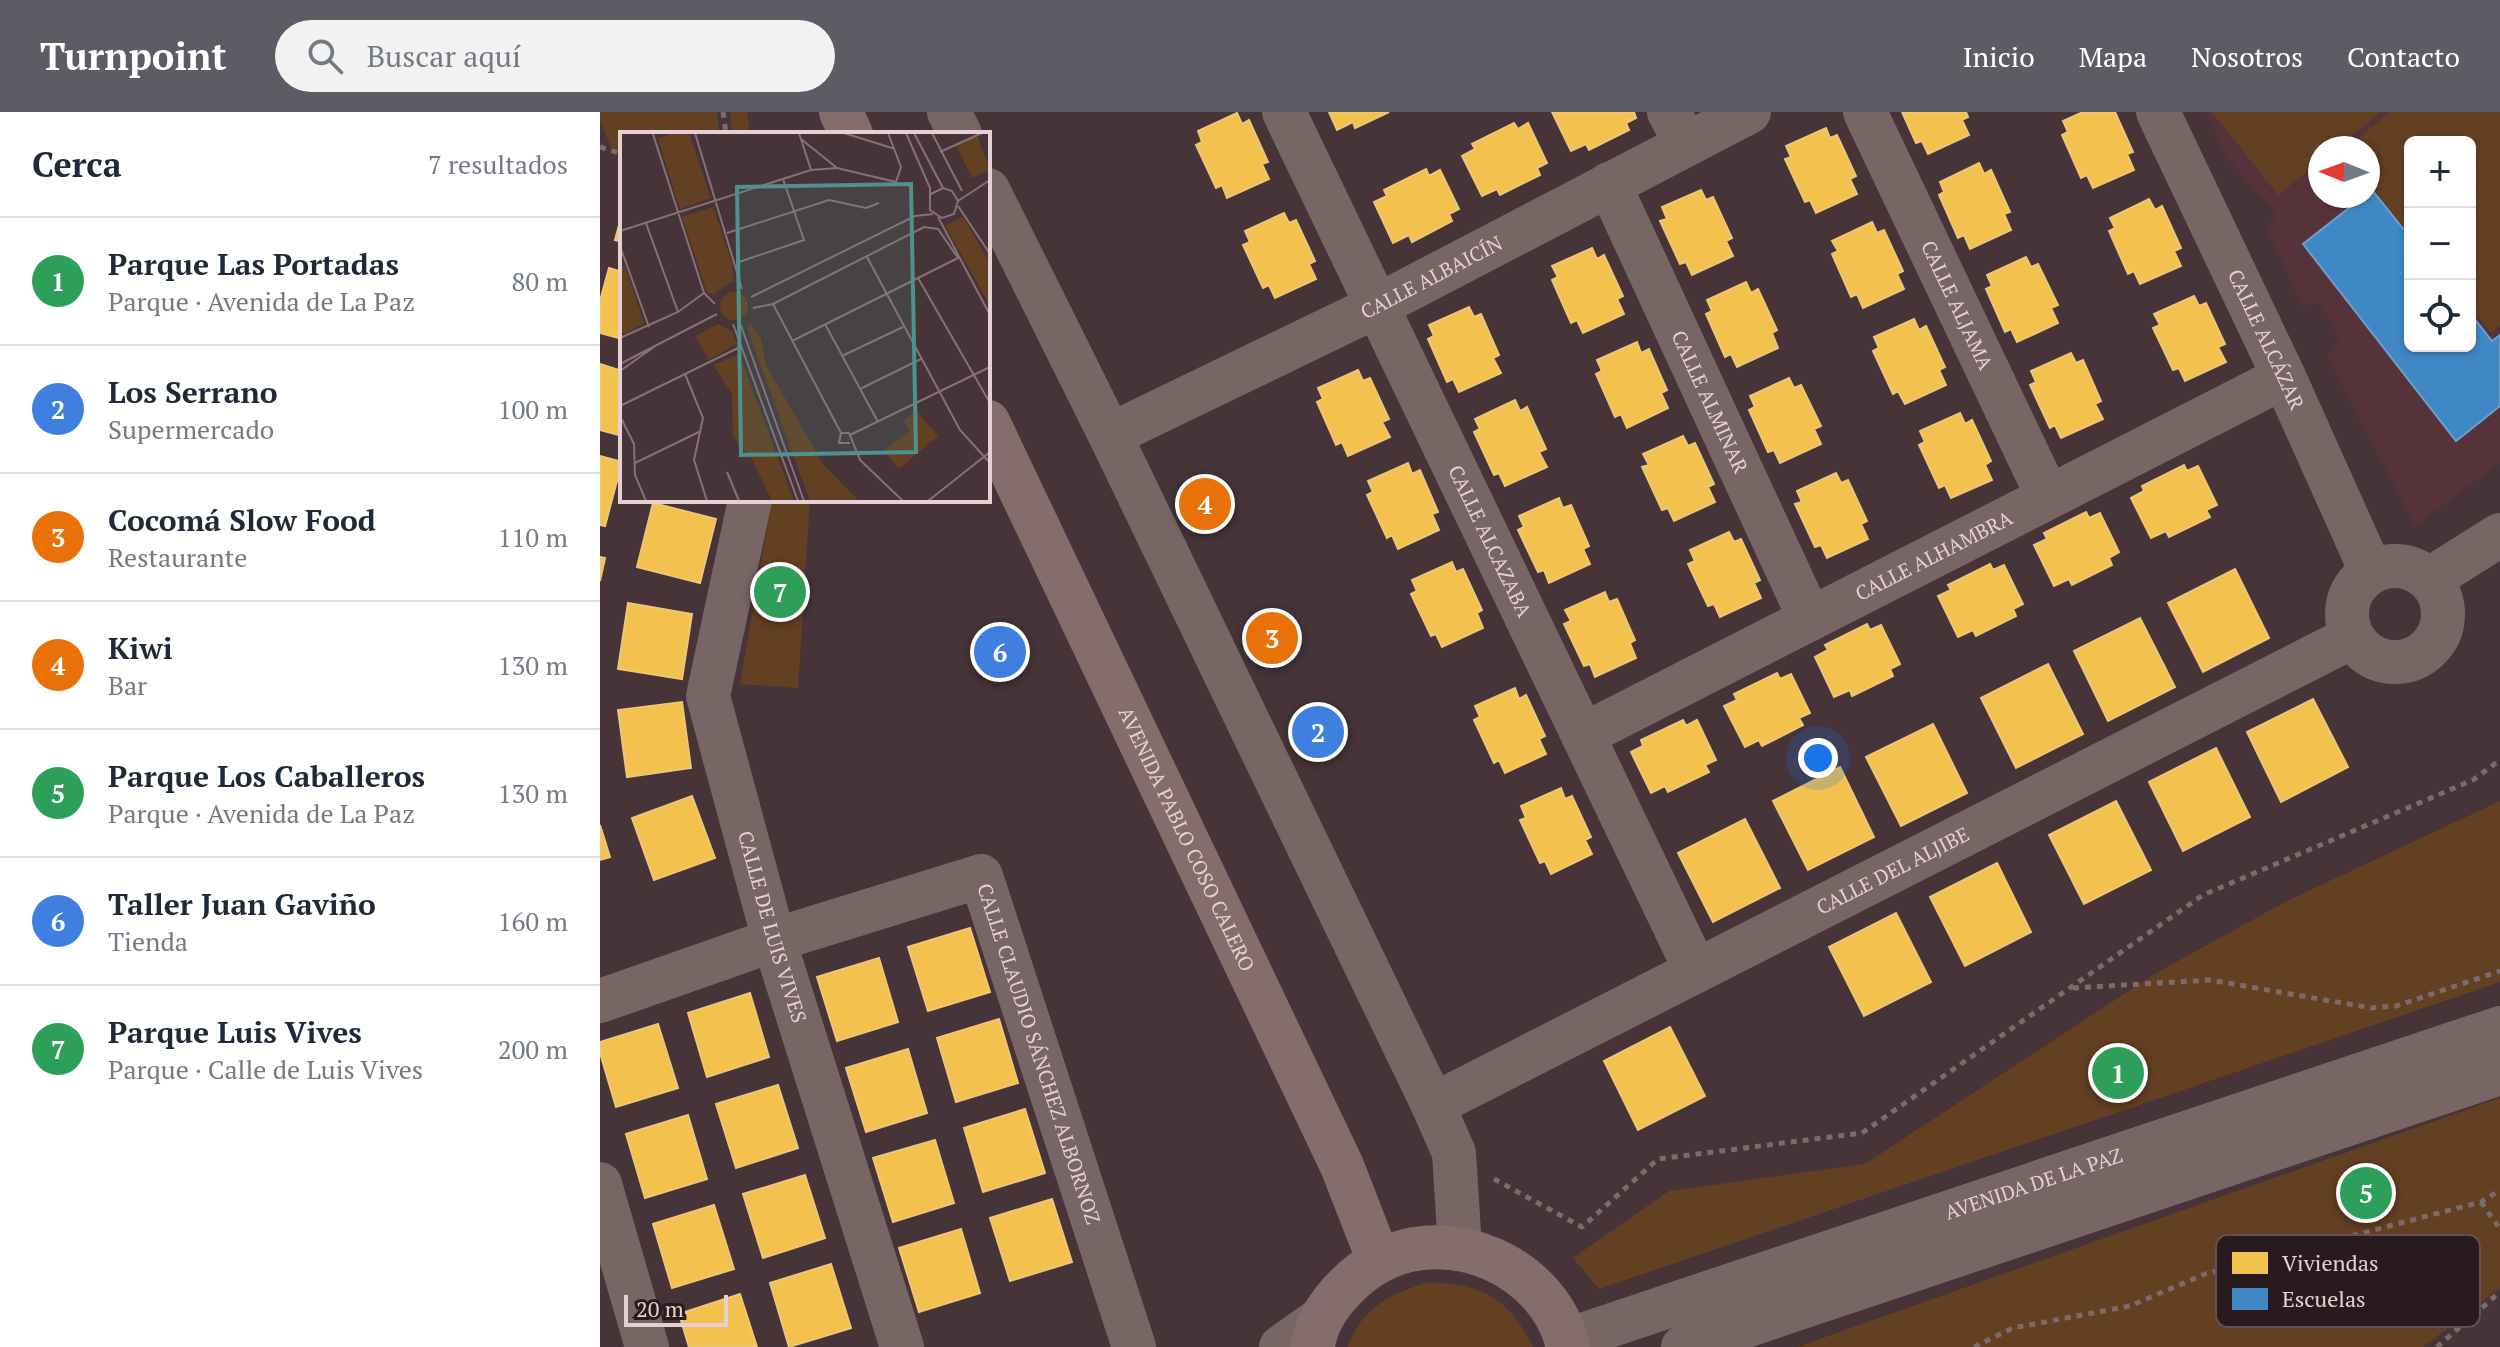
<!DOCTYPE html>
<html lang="es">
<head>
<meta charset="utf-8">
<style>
  :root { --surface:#fff; --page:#f2f2f3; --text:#1f2937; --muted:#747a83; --line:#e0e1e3; --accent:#5f5b65 }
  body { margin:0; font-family:"PT Serif",serif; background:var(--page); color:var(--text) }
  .controls { position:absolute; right:24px; top:24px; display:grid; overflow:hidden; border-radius:12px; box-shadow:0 2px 6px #0004 }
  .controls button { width:72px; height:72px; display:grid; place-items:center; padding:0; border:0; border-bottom:2px solid var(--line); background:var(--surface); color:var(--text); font:40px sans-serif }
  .compass { position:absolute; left:1708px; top:24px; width:72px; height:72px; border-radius:50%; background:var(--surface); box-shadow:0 2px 6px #0004; rotate:271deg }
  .scale { position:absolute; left:24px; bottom:20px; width:104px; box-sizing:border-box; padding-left:8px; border:4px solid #e5d0d3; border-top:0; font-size:22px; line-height:28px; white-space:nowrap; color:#e5d0d3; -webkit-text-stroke:6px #291a1d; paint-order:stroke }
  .you { position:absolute; left:1218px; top:646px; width:28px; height:28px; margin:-20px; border:6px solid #fff; border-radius:50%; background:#1a73e8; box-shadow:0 0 0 12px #1a73e833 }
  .badge { display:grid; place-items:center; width:52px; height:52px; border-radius:50%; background:var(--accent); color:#fff; font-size:26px; font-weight:700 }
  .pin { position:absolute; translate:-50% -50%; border:4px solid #fff; box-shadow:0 2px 8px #0006 }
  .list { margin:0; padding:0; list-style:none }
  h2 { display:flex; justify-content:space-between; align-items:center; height:104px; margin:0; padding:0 32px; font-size:34px }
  h2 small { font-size:26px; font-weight:400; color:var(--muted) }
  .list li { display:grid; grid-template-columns:52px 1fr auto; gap:24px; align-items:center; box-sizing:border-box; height:128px; padding:0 32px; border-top:2px solid var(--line) }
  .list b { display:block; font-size:30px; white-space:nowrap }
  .list p { margin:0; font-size:26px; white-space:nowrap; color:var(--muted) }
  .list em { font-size:26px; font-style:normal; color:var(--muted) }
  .icon { flex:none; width:44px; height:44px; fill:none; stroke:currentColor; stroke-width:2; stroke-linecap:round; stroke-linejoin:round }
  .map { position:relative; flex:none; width:1900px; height:1235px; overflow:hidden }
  header { display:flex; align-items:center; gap:48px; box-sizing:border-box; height:112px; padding:0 40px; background:var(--accent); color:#fff }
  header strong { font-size:38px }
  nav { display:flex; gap:44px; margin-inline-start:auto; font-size:28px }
  .search { width:560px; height:72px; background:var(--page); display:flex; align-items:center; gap:20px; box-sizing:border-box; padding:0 28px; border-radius:44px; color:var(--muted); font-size:30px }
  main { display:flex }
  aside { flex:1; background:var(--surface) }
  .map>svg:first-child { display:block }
  .built { fill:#56323b; fill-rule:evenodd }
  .green { fill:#644023 }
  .homes { fill:#f2c14e; stroke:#eec676; stroke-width:2 }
  .schools { fill:#3f88c5; stroke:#719ec9; stroke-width:2 }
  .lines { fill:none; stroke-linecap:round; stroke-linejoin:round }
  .path { stroke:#7b6b6b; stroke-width:5; stroke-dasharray:6 6; stroke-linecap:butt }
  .minor { stroke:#776663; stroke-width:44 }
  .major { stroke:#846d6b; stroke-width:44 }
  .labels { text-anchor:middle; stroke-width:8; stroke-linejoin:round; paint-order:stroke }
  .street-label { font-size:20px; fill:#e5d0d3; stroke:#291a1d }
  .inset-road { fill:none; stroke:#867276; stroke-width:2 }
  .view { fill:#4f918c; fill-opacity:0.15; stroke:#4f918c; stroke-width:4 }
  .inset-edge { fill:none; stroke:#e5d0d3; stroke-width:4 }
  .key { fill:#291a1d; stroke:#615154; stroke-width:2 }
  .key-label { font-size:22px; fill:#e5d0d3 }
</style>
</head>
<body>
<header>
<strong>Turnpoint</strong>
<div class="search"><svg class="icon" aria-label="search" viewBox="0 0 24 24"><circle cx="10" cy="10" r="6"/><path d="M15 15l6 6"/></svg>Buscar aquí</div>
<nav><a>Inicio</a><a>Mapa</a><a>Nosotros</a><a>Contacto</a></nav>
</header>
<main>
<aside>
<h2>Cerca<small>7 resultados</small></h2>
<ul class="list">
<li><span class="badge" style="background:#2e9e5b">1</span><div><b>Parque Las Portadas</b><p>Parque · Avenida de La Paz</p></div><em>80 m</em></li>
<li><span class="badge" style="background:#3f7fe0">2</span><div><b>Los Serrano</b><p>Supermercado</p></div><em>100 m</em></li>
<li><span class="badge" style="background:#e8710a">3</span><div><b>Cocomá Slow Food</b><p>Restaurante</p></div><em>110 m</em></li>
<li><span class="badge" style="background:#e8710a">4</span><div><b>Kiwi</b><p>Bar</p></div><em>130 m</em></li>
<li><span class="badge" style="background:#2e9e5b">5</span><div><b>Parque Los Caballeros</b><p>Parque · Avenida de La Paz</p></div><em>130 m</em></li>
<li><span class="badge" style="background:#3f7fe0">6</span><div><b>Taller Juan Gaviño</b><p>Tienda</p></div><em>160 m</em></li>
<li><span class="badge" style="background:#2e9e5b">7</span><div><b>Parque Luis Vives</b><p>Parque · Calle de Luis Vives</p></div><em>200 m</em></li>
</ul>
</aside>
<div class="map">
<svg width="1900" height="1235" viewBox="0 0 1900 1235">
  <rect width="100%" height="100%" fill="#463438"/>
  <path class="built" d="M1605,0H1900V351L1815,414L1727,244L1740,229L1719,190L1703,194L1666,116L1677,104L1626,44ZM1810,30H1870V234H1810ZM1720,36H1768V84H1720Z"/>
  <path class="green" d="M0,0H117L119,22H22V39L11,36L0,7Z
    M130,0H147L150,22H132Z
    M1612,0H1781L1737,36H1720V49L1678,83Z
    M1790,0H1900V214L1891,221L1870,196V30H1810V122L1768,71V36H1747Z
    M172,388H210L198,576L140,572Z
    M1900,689V870L999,1177L973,1146L1069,1079L1265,1052L1556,861L1687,789Z
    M1900,986V1176L1823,1235H1197Z
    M829,1170C883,1173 908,1185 933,1235H748C761,1195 793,1181 829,1170Z"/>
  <path class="homes" d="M729,0H789L755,16L753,10L737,18Z
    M952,0H1034L1036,6L1026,11L1029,18L989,38L986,32L971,39Z
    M1302,0H1366L1368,5L1362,8L1369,23L1328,42L1322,29L1316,31Z
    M1483,0H1515L1533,40L1527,42L1534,58L1493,76L1487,63L1481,66L1462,23L1468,20L1463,9Z
    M637,1L642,12L649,8L668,50L662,52L669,67L627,86L622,73L616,76L596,33L602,30L598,19Z
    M914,11L918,17L928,11L947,51L937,56L940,63L900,83L897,77L882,84L862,44L875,37L872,32Z
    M1226,16L1230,26L1237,23L1256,64L1250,67L1257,82L1216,101L1210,88L1205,90L1185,47L1191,45L1186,34Z
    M1379,51L1384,62L1391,58L1410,100L1404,102L1411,118L1370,137L1364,123L1358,126L1339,83L1344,80L1340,70Z
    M826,57L829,64L840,58L859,97L849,102L852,109L812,130L809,123L793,131L774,90L787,84L784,78Z
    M1101,78L1106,88L1113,85L1132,126L1126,129L1133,144L1092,163L1086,150L1080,152L1060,109L1067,107L1062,95Z
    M1549,87L1555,98L1562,94L1581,136L1574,139L1581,154L1540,172L1534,159L1528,162L1509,119L1515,116L1510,106Z
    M684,101L689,111L696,108L715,149L709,152L716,167L675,186L669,173L663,176L643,133L650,130L645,119Z
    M22,102V130L15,128Z
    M1272,110L1277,121L1284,118L1303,159L1297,162L1304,177L1263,196L1257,182L1251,185L1232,142L1238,139L1232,129Z
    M992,136L997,147L1004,143L1023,184L1017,187L1024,202L983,221L977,208L971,211L952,168L958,165L952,154Z
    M1426,145L1431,155L1438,152L1458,193L1451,196L1458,211L1417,230L1411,217L1405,220L1386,177L1392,174L1387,163Z
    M9,156L22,160V227L0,221V189Z
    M1146,170L1151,181L1158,177L1177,218L1172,221L1178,236L1137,255L1131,242L1125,245L1106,202L1112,199L1107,188Z
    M1594,184L1599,194L1606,191L1625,232L1618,235L1626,250L1585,269L1579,256L1573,258L1553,216L1560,213L1554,202Z
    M869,195L874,205L881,202L899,243L893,246L901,261L859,280L853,267L847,270L828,227L834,224L829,213Z
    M1314,207L1319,218L1326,214L1345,255L1339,258L1346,273L1305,292L1298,279L1293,282L1273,239L1279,236L1274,225Z
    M1037,230L1041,241L1049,237L1067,278L1061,281L1068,296L1027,316L1021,302L1015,305L996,262L1002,259L997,248Z
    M1471,241L1476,251L1483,248L1501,289L1495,292L1503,307L1461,326L1455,313L1450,316L1430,273L1436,270L1431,259Z
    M0,252L22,259V324L0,318Z
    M758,258L763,269L770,266L789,307L782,310L790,325L748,344L742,330L736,333L717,290L723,287L718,276Z
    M1189,266L1194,276L1201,273L1221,314L1214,317L1221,332L1180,351L1174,338L1168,340L1149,298L1155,295L1150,284Z
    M915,288L920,299L927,295L946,337L939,340L947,355L905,374L899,361L894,363L874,320L880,317L875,307Z
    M1360,301L1365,312L1372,308L1391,349L1385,353L1392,368L1351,386L1345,373L1339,376L1319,333L1325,330L1320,319Z
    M1083,324L1088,334L1095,331L1114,372L1108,375L1115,390L1074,409L1068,396L1062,398L1042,355L1049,353L1043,342Z
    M0,344L22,350L5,414L0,413Z
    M808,351L812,362L820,358L838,400L832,402L839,418L798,437L792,423L787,426L767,383L773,380L768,369Z
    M1584,353L1587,359L1598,354L1617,393L1606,398L1610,405L1569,425L1566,419L1551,426L1531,386L1544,379L1542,374Z
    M1236,361L1241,371L1248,368L1267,409L1261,412L1268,427L1227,446L1221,433L1215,435L1195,392L1202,390L1197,379Z
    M959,386L963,396L971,393L989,434L983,437L990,452L949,471L944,458L938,460L918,418L924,415L919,404Z
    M53,391L116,407L100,471L37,455Z
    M1486,400L1489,406L1500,401L1519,440L1509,446L1512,453L1472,473L1469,467L1454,474L1434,433L1447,427L1444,421Z
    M1129,420L1134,430L1141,427L1160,468L1154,471L1161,486L1120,505L1114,492L1108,494L1088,452L1095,449L1090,438Z
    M0,445L5,446L0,469Z
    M852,450L856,460L863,457L882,498L877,501L883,516L842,535L836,522L831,524L811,482L817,479L812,468Z
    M1390,452L1393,458L1404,453L1423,492L1413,497L1416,504L1376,524L1373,518L1358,525L1338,484L1351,478L1348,473Z
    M1635,457L1669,526L1603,560L1568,491Z
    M1005,480L1009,490L1017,487L1035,528L1030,531L1036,546L995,565L990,552L984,554L964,512L971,509L965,498Z
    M28,491L92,502L82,567L18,557Z
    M1540,506L1575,575L1508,609L1474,539Z
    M1267,512L1270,518L1281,513L1300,552L1290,557L1293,564L1252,584L1250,578L1234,585L1215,545L1228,538L1225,533Z
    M1448,552L1483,622L1416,656L1381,586Z
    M1177,561L1180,567L1191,562L1210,601L1199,606L1203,613L1162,634L1159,628L1145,635L1124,594L1137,588L1134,582Z
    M915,576L919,587L926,583L945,624L939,627L946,642L905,661L899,648L894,651L874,608L880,605L875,594Z
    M1713,587L1748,655L1681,690L1647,620Z
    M82,590L91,656L27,665L18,598Z
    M1083,608L1086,614L1097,608L1116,648L1105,653L1109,660L1068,680L1065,674L1051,681L1031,640L1043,634L1041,628Z
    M1333,612L1367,681L1301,714L1266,645Z
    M1616,636L1650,705L1583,739L1549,670Z
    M1240,655L1274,725L1208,758L1173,689Z
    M961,676L965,687L972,684L991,725L985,728L992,742L951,762L945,749L940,751L920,708L926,706L921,694Z
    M92,684L115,746L54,768L32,706Z
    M1516,689L1551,758L1484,792L1449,723Z
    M1145,707L1180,776L1113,810L1078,741Z
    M0,713L10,745L0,748Z
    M1397,751L1431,820L1365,854L1330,785Z
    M1296,801L1331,870L1264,904L1229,835Z
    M370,816L390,880L328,899L308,835Z
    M279,846L298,910L237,929L217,865Z
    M150,881L169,945L107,965L88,901Z
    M399,907L418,971L356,990L337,926Z
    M58,912L78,976L16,995L0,941V930Z
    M1070,915L1105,984L1038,1018L1004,949Z
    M308,937L327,1001L266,1020L246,956Z
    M178,973L198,1036L136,1056L116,992Z
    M425,997L445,1061L383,1080L364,1016Z
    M88,1003L107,1067L45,1086L26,1022Z
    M335,1028L354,1091L293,1110L273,1046Z
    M205,1063L225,1126L163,1146L143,1082Z
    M452,1087L472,1150L410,1169L390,1106Z
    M114,1093L134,1157L72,1176L53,1112Z
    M361,1117L380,1181L319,1200L299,1136Z
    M231,1152L251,1216L189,1235L170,1171Z
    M140,1182L157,1235H89L79,1202Z"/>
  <path class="schools" d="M1772,78L1810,125V234H1870V201L1892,229L1900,223V294L1856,329L1703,132Z"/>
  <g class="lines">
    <path class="path" d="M123,0L126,22
      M0,35L22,42
      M1473,876L1610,868L1771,896L1796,894L1900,859
      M894,1067L982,1115L1058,1047L1262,1021L1603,783L1873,668L1900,648
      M1881,1090L1900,1117
      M1374,1235L1413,1216L1530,1194L1605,1162L1881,1090L1900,1078
      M1837,1235L1900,1180"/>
    <g class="minor">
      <path d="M349,0L360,22"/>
      <path id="s1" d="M684,0L1096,859"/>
      <path d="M1069,0L1086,32"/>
      <path id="s2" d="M1265,0L1448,385"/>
      <path id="s3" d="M1558,0L1684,265L1771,459"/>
      <path id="s4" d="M1009,72L1210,507"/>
      <path d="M388,78L510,323L833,993L854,1041L860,1136"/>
      <path id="s5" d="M510,323L777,194L1149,0"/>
      <path id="s6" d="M150,388L108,584L174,828L302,1235"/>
      <circle cx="1795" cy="502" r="48"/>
      <path d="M1830,467L1900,423"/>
      <path id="s7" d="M983,623L1684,265"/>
      <path id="s8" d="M0,889L174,828L381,764L534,1235"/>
      <path id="s9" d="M833,993L1752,525"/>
      <path d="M0,1072L47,1235"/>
      <path id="s10" d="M967,1228L1900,916"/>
      <path d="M681,1235L722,1206"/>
      <path d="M1083,1235L1900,961"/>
    </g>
    <g class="major">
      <path d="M241,0L251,22"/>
      <path id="s11" d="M388,310L742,1054L779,1149"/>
      <path d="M712,1235C715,1226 717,1214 722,1206C734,1184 756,1162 778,1150C850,1110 950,1155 968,1235"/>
    </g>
  </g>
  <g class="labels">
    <g class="street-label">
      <text dy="7" stroke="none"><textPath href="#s5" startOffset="358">CALLE ALBAICÍN</textPath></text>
      <text dy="7" stroke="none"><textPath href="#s2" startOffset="214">CALLE ALJAMA</textPath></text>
      <text dy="7" stroke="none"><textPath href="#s3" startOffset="252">CALLE ALCÁZAR</textPath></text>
      <text dy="7" stroke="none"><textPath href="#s4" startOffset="240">CALLE ALMINAR</textPath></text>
      <text dy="7" stroke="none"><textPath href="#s1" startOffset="476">CALLE ALCAZABA</textPath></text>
      <text dy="7" stroke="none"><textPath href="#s7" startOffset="394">CALLE ALHAMBRA</textPath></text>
      <text dy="7" stroke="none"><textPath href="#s11" startOffset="462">AVENIDA PABLO COSO CALERO</textPath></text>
      <text dy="7" stroke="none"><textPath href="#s9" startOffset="516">CALLE DEL ALJIBE</textPath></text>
      <text dy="7" stroke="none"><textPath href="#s6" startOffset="440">CALLE DE LUIS VIVES</textPath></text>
      <text dy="7" stroke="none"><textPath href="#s8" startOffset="588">CALLE CLAUDIO SÁNCHEZ ALBORNOZ</textPath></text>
      <text dy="7" stroke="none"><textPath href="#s10" startOffset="492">AVENIDA DE LA PAZ</textPath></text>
    </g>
  </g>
  <g transform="translate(20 20)">
    <rect width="370" height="370" fill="#463438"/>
    <path d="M55,1H69L91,66L60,77L38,6ZM357,3L370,38L352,46L336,13ZM93,75L112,131L113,149L93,163L87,160L62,85ZM343,85L370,131V174L325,93ZM0,134H5L24,191L7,201H0ZM100 174a14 14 0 1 1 28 0a14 14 0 1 1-28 0ZM98,192L112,199L117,212L89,228L75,204ZM131,192L141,206L146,233L203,332L239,369H190L127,196ZM119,222L174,369H152L132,327L113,305L112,262L93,233ZM296,278L318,304L279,337L264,319L290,298L283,289Z" fill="#644023"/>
    <path class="inset-road" d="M75,1L122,157M179,1L191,38M224,1L275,17M286,1L310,56V78L322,86L334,82L338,69L332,59L323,56L311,62M294,1L323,56M312,1L342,59M33,2L84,161L95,172M181,7L217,36M320,20L362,1M338,69L370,48M338,74L370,122M318,85L370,183M26,91L58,180M0,99L191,38L217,36L276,50L281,35L268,1M107,101L209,68L246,76L259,71M0,114L29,195M247,125L340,298L370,331M116,131L184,108L163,47M298,146L370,271M131,165L295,84L313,82M153,172L221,301M133,176L153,172L304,95L318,97L338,126L172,209M120,191L184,369M113,192L178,369M205,192L258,290M0,206L58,180L84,161M222,224L283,195M0,232L97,182M0,239L34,215M65,242L83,286L74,328L87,369M240,257L301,227M0,274L122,214M0,284L14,312L15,343L26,369M230,303L370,235M230,311H219L221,301H229L240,328L283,369M15,331L81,299M107,340L119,369M308,369L370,320"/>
    <path class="view" d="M291,52L296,320L121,323L117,55Z"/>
    <rect width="370" height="370" class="inset-edge"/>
  </g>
  <rect x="1616" y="1123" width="264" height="92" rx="12" class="key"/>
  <rect x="1632" y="1140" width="36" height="22" fill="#f2c14e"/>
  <rect x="1632" y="1176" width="36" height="22" fill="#3f88c5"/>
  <g class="key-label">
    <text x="1682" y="1159">Viviendas</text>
    <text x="1682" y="1195">Escuelas</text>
  </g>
</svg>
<div class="controls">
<button>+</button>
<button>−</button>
<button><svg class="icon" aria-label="locate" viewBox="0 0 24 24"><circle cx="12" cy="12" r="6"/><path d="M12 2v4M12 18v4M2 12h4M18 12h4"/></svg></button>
</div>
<svg class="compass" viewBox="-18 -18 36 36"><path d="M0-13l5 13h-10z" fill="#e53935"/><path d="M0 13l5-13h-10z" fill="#747a83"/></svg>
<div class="scale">20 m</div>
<div class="you"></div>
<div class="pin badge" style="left:1518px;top:961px;background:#2e9e5b">1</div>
<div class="pin badge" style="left:718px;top:620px;background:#3f7fe0">2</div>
<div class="pin badge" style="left:672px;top:526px;background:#e8710a">3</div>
<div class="pin badge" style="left:605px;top:392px;background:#e8710a">4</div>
<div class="pin badge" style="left:1766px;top:1081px;background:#2e9e5b">5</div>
<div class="pin badge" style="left:400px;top:540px;background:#3f7fe0">6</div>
<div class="pin badge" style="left:180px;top:480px;background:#2e9e5b">7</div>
</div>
</main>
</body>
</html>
